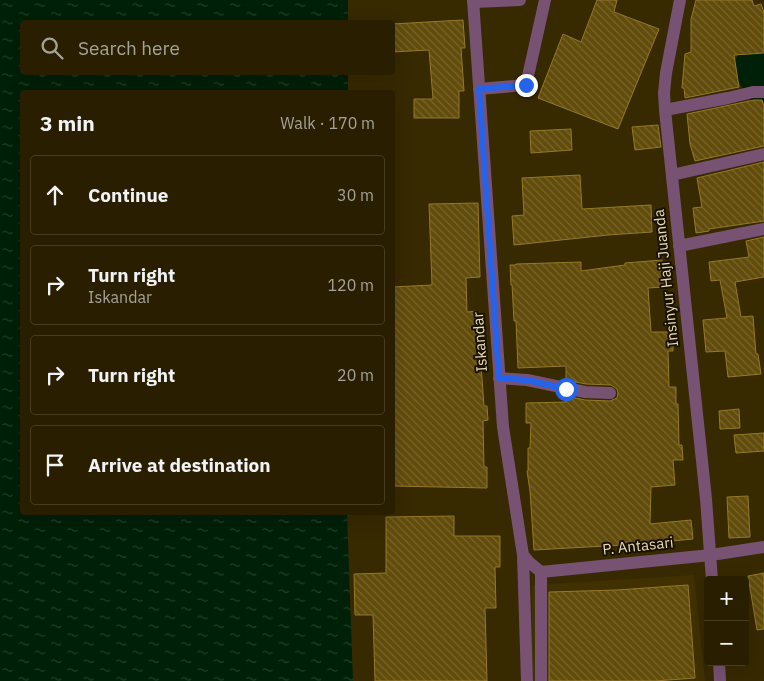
<!DOCTYPE html>
<html lang="en">
<head>
<meta charset="utf-8">
<style>
  :root { --surface:#291f00; --page:#352c0f; --text:#f1f3f6; --muted:#a5a299; --line:#453d22 }
  body { margin:0; font-family:"IBM Plex Sans",sans-serif; background:var(--page); color:var(--text) }
  .controls { position:absolute; right:15px; bottom:15px; display:grid; overflow:hidden; border-radius:5px; box-shadow:0 5px 20px #0002 }
  .controls button { width:45px; height:45px; display:grid; place-items:center; padding:0; border:0; border-bottom:1px solid var(--line); background:var(--surface); color:var(--text); font:25px sans-serif }
  .stop { position:absolute; width:15px; height:15px; margin:-11px; border:4px solid #2563eb; border-radius:50%; background:#fff }
  .stop.end { background:#2563eb; border-color:#fff; box-shadow:0 1px 5px #0008 }
  .list { margin:0; padding:0; list-style:none }
  h2 { display:flex; justify-content:space-between; align-items:center; height:65px; margin:0; padding:0 20px; font-size:21px }
  h2 small { font-size:16px; font-weight:400; color:var(--muted) }
  .list li { display:grid; grid-template-columns:32px 1fr auto; gap:15px; align-items:center; box-sizing:border-box; height:80px; margin:0 10px 10px; padding:0 10px; border:1px solid var(--line); border-radius:5px }
  .list b { display:block; font-size:19px; white-space:nowrap }
  .list p { margin:0; font-size:16px; white-space:nowrap; color:var(--muted) }
  .list em { font-size:16px; font-style:normal; color:var(--muted) }
  .icon { flex:none; width:28px; height:28px; fill:none; stroke:currentColor; stroke-width:2; stroke-linecap:round; stroke-linejoin:round }
  .map { position:relative; flex:none; width:764px; height:681px; overflow:hidden }
  .search { position:absolute; background:var(--surface); box-shadow:0 5px 20px #0002; left:20px; top:20px; width:375px; height:55px; display:flex; align-items:center; gap:12px; box-sizing:border-box; padding:0 18px; border-radius:5px; color:var(--muted); font-size:19px }
  .panel { position:absolute; background:var(--surface); box-shadow:0 5px 20px #0002; left:20px; top:90px; width:375px; height:425px; border-radius:5px }
  .map>svg:first-child { display:block }
  .built { fill:#413100 }
  .water { fill:url(#water-ripples) }
  .lines { fill:none; stroke-linecap:round; stroke-linejoin:round }
  .river { stroke:#002008; stroke-width:30 }
  .building { fill:url(#building-back-hatch); stroke:#947928 }
  .minor { stroke:#775273; stroke-width:12 }
  .route { stroke:#2563eb; stroke-width:6 }
  .labels { text-anchor:middle; stroke-width:4; stroke-linejoin:round; paint-order:stroke }
  .street-label { font-size:15px; fill:#e9dbb6; stroke:#1a1200 }
</style>
</head>
<body>
<div class="map">
<svg width="764" height="681" viewBox="0 0 764 681">
  <defs>
    <pattern id="water-ripples" width="26" height="14" patternUnits="userSpaceOnUse" patternTransform="scale(1.25)"><rect width="26" height="14" fill="#002008"/><path d="M2 4q2-2 4 0t4 0M15 11q2-2 4 0t4 0" fill="none" stroke="#25402a"/></pattern>
    <pattern id="building-back-hatch" width="6" height="6" patternUnits="userSpaceOnUse" patternTransform="scale(1.25)"><rect width="6" height="6" fill="#614c0b"/><path d="M-1 5l2 2M0 0l6 6M5-1l2 2" fill="none" stroke="#78652c"/></pattern>
  </defs>
  <rect width="100%" height="100%" fill="#372900"/>
  <path class="built" d="M694,575L705,681H532V585Z"/>
  <path class="water" d="M0,0H348V22H22V72L348,73V92H22V512L347,513L353,681H0Z"/>
  <g class="lines">
    <path class="river" d="M764,33L748,69L764,94"/>
  </g>
  <path class="building" d="M597,0H617L614,12L659,29L618,129L538,98L563,34L581,42Z
    M696,0H752L754,6L761,4L764,12V53L734,55L739,87L685,98L684,88H682L685,54L691,52V19Z
    M463,20L465,48H461L464,91H459V118H414V99H433L429,50L392,52V24Z
    M754,100H762L764,106V146L695,161L690,144L687,114Z
    M658,125L661,147L635,150L632,127Z
    M571,129L572,150L531,153L530,131Z
    M764,162V221L709,229V231L696,233L693,208L702,207L697,178Z
    M580,175L582,209L651,205L652,232L608,235L514,245L512,216L524,215L522,178Z
    M478,203L480,277L466,278L467,312L477,311L484,406H487L488,420L483,421L484,467H487V488L392,486V287L432,285L429,204Z
    M764,237V277L735,282L741,317L753,316L756,354H758L761,374L728,377L725,351L706,352L703,320L727,318L720,280L711,281L709,262L749,257L746,241Z
    M662,260L664,287L648,288L651,332H673V351H668L669,387H676V404H678L679,445H682L683,460H673L675,485L651,487L650,524L691,520L693,539L651,543L623,542V545L534,550L530,491L527,471H528V448H530L531,423H526V403L566,402V396L585,400L610,401L617,398L618,393L617,389L611,385L586,384L566,380V366L518,368L516,321H514L512,285H511L510,265H516V264L581,262V271L625,265V263Z
    M739,409L740,428L720,429L719,411Z
    M764,433V451L736,453L734,435Z
    M748,496L750,537L729,538L727,497Z
    M454,516V536H500V567H495L496,608H485L487,681H375L373,615H355L354,574L386,573V517Z
    M764,573V629L757,630L748,576Z
    M688,585L695,678L655,681H549V592L617,590Z"/>
  <g class="lines">
    <path class="minor" d="M473,0L503,427L523,555L527,681
      M680,0L666,73L664,93L665,110L706,499L712,580
      M473,2L520,0
      M479,89L526,85L545,0
      M665,110L728,98L753,92H764
      M672,175L764,154
      M679,246L764,229
      M499,378L527,380L585,392L610,393
      M523,555L529,562L541,572L711,555L764,547
      M541,572V681
      M719,662L720,681"/>
  </g>
  <g class="lines">
    <path class="route" d="M526,85L479,89L499,378L527,380L566,389"/>
  </g>
  <g class="labels">
    <g class="street-label">
      <text transform="translate(666 278) rotate(-96)" y="5">Insinyur Haji Juanda</text>
      <text transform="translate(480 342) rotate(-94)" y="5">Iskandar</text>
      <text transform="translate(638 546) rotate(-6)" y="5">P. Antasari</text>
    </g>
  </g>
</svg>
<div class="controls">
<button>+</button>
<button>−</button>
</div>
<div class="stop" style="left:566px;top:389px"></div>
<div class="stop end" style="left:526px;top:85px"></div>
<div class="search"><svg class="icon" aria-label="search" viewBox="0 0 24 24"><circle cx="10" cy="10" r="6"/><path d="M15 15l6 6"/></svg>Search here</div>
<section class="panel">
<h2>3 min<small>Walk · 170 m</small></h2>
<ul class="list">
<li><svg class="icon" aria-label="ahead" viewBox="0 0 24 24"><path d="M12 20V5M6 11l6-6 6 6"/></svg><div><b>Continue</b></div><em>30 m</em></li>
<li><svg class="icon" aria-label="right" viewBox="0 0 24 24"><path d="M7 20v-9h11M14 6l5 5-5 5"/></svg><div><b>Turn right</b><p>Iskandar</p></div><em>120 m</em></li>
<li><svg class="icon" aria-label="right" viewBox="0 0 24 24"><path d="M7 20v-9h11M14 6l5 5-5 5"/></svg><div><b>Turn right</b></div><em>20 m</em></li>
<li><svg class="icon" aria-label="arrive" viewBox="0 0 24 24"><path d="M6 21V4h12l-3 4 3 4H6"/></svg><div><b>Arrive at destination</b></div></li>
</ul>
</section>
</div>
</body>
</html>
